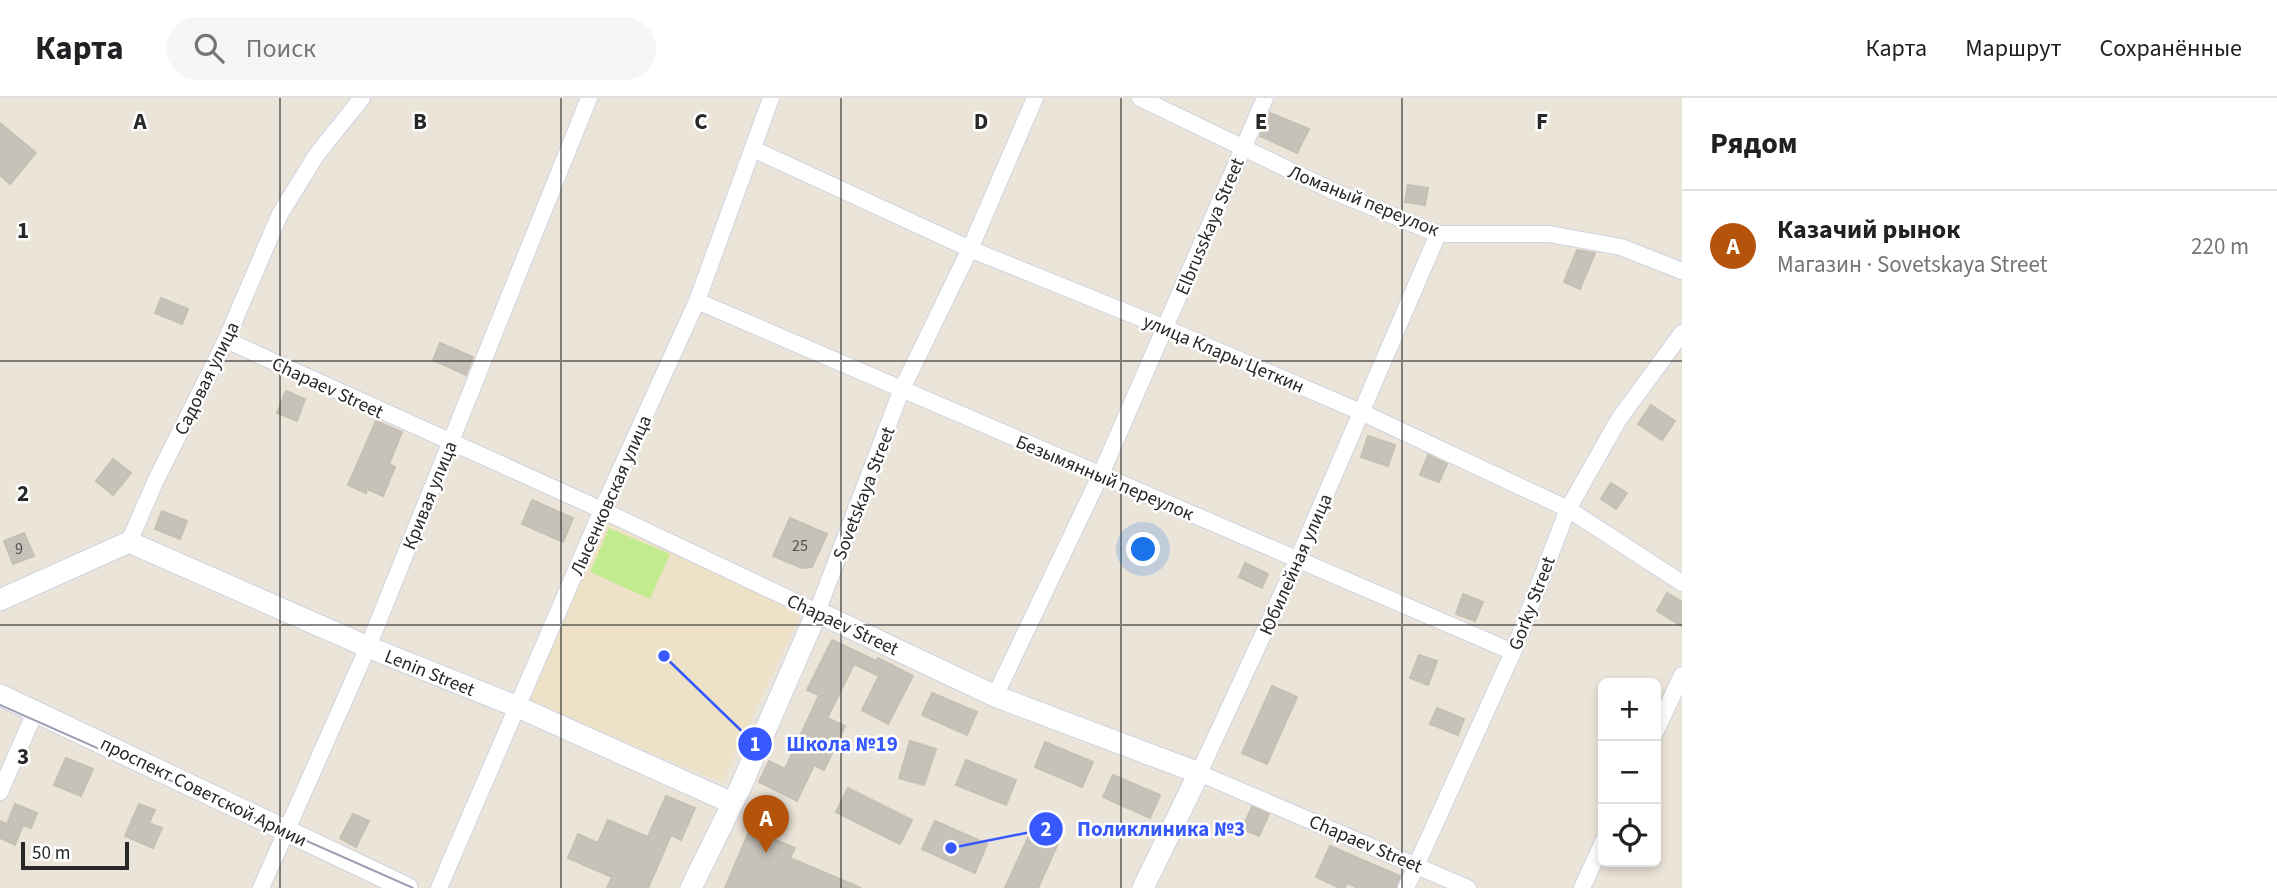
<!DOCTYPE html>
<html lang="ru">
<head>
<meta charset="utf-8">
<style>
  :root { --surface:#fff; --page:#f6f6f6; --text:#202124; --muted:#757577; --line:#e0e0e0; --accent:#b45309 }
  body { margin:0; font-family:"Source Sans 3",sans-serif; background:var(--page); color:var(--text) }
  .controls { position:absolute; right:21px; bottom:21px; display:grid; overflow:hidden; border-radius:10px; box-shadow:0 4px 10px #0003 }
  .controls button { width:63px; height:63px; display:grid; place-items:center; padding:0; border:0; border-bottom:2px solid var(--line); background:var(--surface); color:var(--text); font:35px sans-serif }
  .scale { position:absolute; left:21px; bottom:18px; width:108px; box-sizing:border-box; padding-left:7px; border:4px solid #282828; border-top:0; font-size:19px; line-height:24px; white-space:nowrap; color:#282828; -webkit-text-stroke:5px #fff; paint-order:stroke }
  .you { position:absolute; left:1144px; top:452px; width:24px; height:24px; margin:-18px; border:5px solid #fff; border-radius:50%; background:#1a73e8; box-shadow:0 0 0 10px #1a73e833 }
  .badge { display:grid; place-items:center; width:46px; height:46px; border-radius:50%; background:var(--accent); color:#fff; font-size:23px; font-weight:700 }
  .pin { position:absolute; translate:-50% -58px; filter:drop-shadow(0 2px 4px #0008) }
  .pin::after { content:''; position:absolute; top:37px; width:24px; height:21px; background:inherit; clip-path:polygon(0 0,100% 0,50% 100%) }
  .list { margin:0; padding:0; list-style:none }
  h2 { display:flex; justify-content:space-between; align-items:center; height:91px; margin:0; padding:0 28px; font-size:30px }
  h2 small { font-size:23px; font-weight:400; color:var(--muted) }
  .list li { display:grid; grid-template-columns:46px 1fr auto; gap:21px; align-items:center; box-sizing:border-box; height:112px; padding:0 28px; border-top:2px solid var(--line) }
  .list b { display:block; font-size:26px; white-space:nowrap }
  .list p { margin:0; font-size:23px; white-space:nowrap; color:var(--muted) }
  .list em { font-size:23px; font-style:normal; color:var(--muted) }
  .icon { flex:none; width:38px; height:38px; fill:none; stroke:currentColor; stroke-width:2; stroke-linecap:round; stroke-linejoin:round }
  .map { position:relative; flex:none; width:1682px; height:790px; overflow:hidden }
  header { display:flex; align-items:center; gap:42px; box-sizing:border-box; height:98px; padding:0 35px; background:var(--surface); border-bottom:2px solid var(--line) }
  header strong { font-size:33px }
  nav { display:flex; gap:38px; margin-inline-start:auto; font-size:24px }
  .search { width:490px; height:63px; background:var(--page); display:flex; align-items:center; gap:18px; box-sizing:border-box; padding:0 24px; border-radius:38px; color:var(--muted); font-size:26px }
  main { display:flex }
  aside { flex:1; background:var(--surface) }
  .map>svg:first-child { display:block }
  .education { fill:#ede2c8 }
  .pitch { fill:#c3eb90 }
  .building { fill:#c6c1b9; stroke:#c6c0b3; stroke-width:2 }
  .lines { fill:none; stroke-linecap:round; stroke-linejoin:round }
  .minor-casing { stroke:#cfd2e2; stroke-width:18 }
  .secondary-casing { stroke:#cfd2e2; stroke-width:23 }
  .minor { stroke:#fff; stroke-width:16 }
  .secondary { stroke:#fff; stroke-width:21 }
  .tram { stroke:#9c9fb3; stroke-width:2 }
  .grid { fill:none; stroke:#282828; stroke-width:2; stroke-opacity:0.55 }
  .labels { text-anchor:middle; stroke-width:5; stroke-linejoin:round; paint-order:stroke }
  .number-label { font-size:16px; fill:#504e4c }
  .street-label { font-size:19px; fill:#282828; stroke:#fff }
  .grid-label { font-size:23px; text-anchor:middle; font-weight:bold; fill:#282828; stroke:#fff; stroke-width:5; stroke-linejoin:round; paint-order:stroke }
  .leader { fill:none; stroke:#3658fc; stroke-width:2.5 }
  .callout-dot { fill:#3658fc; stroke:#fff; stroke-width:2.5 }
  .mark-label { font-size:21px; text-anchor:middle; font-weight:bold; fill:#fff }
  .callout-label { font-size:21px; text-anchor:middle; font-weight:bold; fill:#3658fc; stroke:#fff; stroke-width:5; stroke-linejoin:round; paint-order:stroke }
</style>
</head>
<body>
<header>
<strong>Карта</strong>
<div class="search"><svg class="icon" aria-label="search" viewBox="0 0 24 24"><circle cx="10" cy="10" r="6"/><path d="M15 15l6 6"/></svg>Поиск</div>
<nav><a>Карта</a><a>Маршрут</a><a>Сохранённые</a></nav>
</header>
<main>
<div class="map">
<svg width="1682" height="790" viewBox="0 0 1682 790">
  <rect width="100%" height="100%" fill="#ebe4d9"/>
  <path class="education" d="M604,417L803,511L722,684L528,605Z"/>
  <path class="pitch" d="M609,430L670,456L650,501L590,474Z"/>
  <path class="building" d="M1270,15L1309,31L1297,55L1260,38Z
    M0,25L36,55L10,86L0,77Z
    M1408,87L1428,90L1425,107L1405,104Z
    M1577,152L1595,155L1580,191L1564,184Z
    M161,200L188,211L182,226L155,215Z
    M440,245L473,259L466,277L433,262Z
    M286,293L305,301L297,323L277,315Z
    M1651,307L1675,323L1662,342L1638,326Z
    M376,323L402,334L389,366L395,369L383,398L367,391L366,395L348,387Z
    M1368,338L1395,347L1388,368L1361,359Z
    M1428,357L1447,366L1439,384L1420,377Z
    M113,361L131,375L113,397L96,383Z
    M1611,385L1627,395L1616,411L1601,401Z
    M532,402L573,420L563,444L522,426Z
    M162,413L187,423L180,441L155,431Z
    M790,420L827,436L812,469L802,470L773,458Z
    M24,435L34,458L13,466L4,443Z
    M1245,465L1268,476L1262,490L1239,479Z
    M1667,495L1682,504V528L1657,513Z
    M1463,496L1483,504L1475,523L1456,516Z
    M832,542L876,563L878,560L913,578L888,626L862,612L879,578L854,566L827,620L845,628L824,672L814,667L797,703L759,684L769,663L785,671L819,597L807,592Z
    M1419,557L1437,563L1428,587L1410,580Z
    M1272,588L1297,599L1267,666L1242,655Z
    M932,595L977,614L967,637L922,617Z
    M1437,610L1464,621L1458,637L1430,626Z
    M910,643L936,651L924,687L899,680Z
    M1045,644L1093,664L1082,689L1035,669Z
    M66,660L93,671L81,698L54,687Z
    M966,662L1016,682L1006,707L956,687Z
    M1113,677L1160,697L1150,720L1103,699Z
    M848,690L912,722L900,746L836,714Z
    M666,698L695,710L681,742L671,737L648,790H607L612,779L568,760L578,736L598,745L608,722L648,739Z
    M15,706L37,715L31,730L23,727L15,747L0,740V723L7,726Z
    M139,706L155,712L149,725L162,730L153,750L125,738Z
    M1252,709L1269,716L1259,738L1242,731Z
    M353,716L369,723L356,749L340,740Z
    M1037,720L1064,732L1038,790H1005Z
    M935,723L987,746L975,775L922,751Z
    M750,731L795,750L790,760L861,790H725Z
    M1330,748L1400,778L1396,790H1358L1347,785L1345,790H1340L1316,779Z"/>
  <g class="lines">
    <g class="minor-casing">
      <path id="minor" d="M1140,0L1335,94L1438,136H1549L1621,149L1682,173
        M753,51L970,151L1165,230L1363,315L1568,411L1682,485
        M1438,136L1298,461L1199,675L1468,790
        M697,203L1513,554
        M226,242L602,412L817,514L901,293L970,151L1035,0
        M129,444L156,382L226,242L280,116L317,56L362,0
        M995,598L1101,376L1265,0
        M1656,633L1682,577
        M0,694L36,612
        M261,790L368,549L589,0
        M439,790L602,412L697,203L771,0
        M1406,790L1513,554L1568,411L1619,321L1682,235
        M1582,790L1603,744"/>
    </g>
    <g class="secondary-casing">
      <path id="secondary" d="M0,502L129,444L368,549L518,609L732,705
        M0,597L407,790
        M691,790L741,688L817,514L995,598L1199,675L1143,790"/>
    </g>
    <use href="#minor" class="minor"/>
    <use href="#secondary" class="secondary"/>
    <path class="tram" d="M0,607L413,790"/>
  </g>
  <path class="grid" d="M280,0V790M561,0V790M841,0V790M1121,0V790M1402,0V790M0,263H1682M0,527H1682"/>
  <g class="labels">
    <g class="number-label">
      <text x="800" y="453">25</text>
      <text x="19" y="456">9</text>
    </g>
    <g class="street-label">
      <text transform="translate(1364 102) rotate(22)" y="7">Ломаный переулок</text>
      <text transform="translate(1209 128) rotate(-67)" y="7">Elbrusskaya Street</text>
      <text transform="translate(1224 255) rotate(23)" y="7">улица Клары Цеткин</text>
      <text transform="translate(206 280) rotate(-64)" y="7">Садовая улица</text>
      <text transform="translate(328 289) rotate(25)" y="7">Chapaev Street</text>
      <text transform="translate(1105 379) rotate(23)" y="7">Безымянный переулок</text>
      <text transform="translate(863 395) rotate(-69)" y="7">Sovetskaya Street</text>
      <text transform="translate(429 397) rotate(-68)" y="7">Кривая улица</text>
      <text transform="translate(610 397) rotate(-66)" y="7">Лысенковская улица</text>
      <text transform="translate(1295 466) rotate(-66)" y="7">Юбилейная улица</text>
      <text transform="translate(1531 505) rotate(-69)" y="7">Gorky Street</text>
      <text transform="translate(843 526) rotate(25)" y="7">Chapaev Street</text>
      <text transform="translate(430 574) rotate(22)" y="7">Lenin Street</text>
      <text transform="translate(204 693) rotate(26)" y="7">проспект Советской Армии</text>
      <text transform="translate(1366 745) rotate(23)" y="7">Chapaev Street</text>
    </g>
  </g>
  <g class="grid-label">
    <text x="140" y="31">A</text>
    <text x="420" y="31">B</text>
    <text x="701" y="31">C</text>
    <text x="981" y="31">D</text>
    <text x="1261" y="31">E</text>
    <text x="1542" y="31">F</text>
    <text x="23" y="140">1</text>
    <text x="23" y="403">2</text>
    <text x="23" y="666">3</text>
  </g>
  <path class="leader" d="M664 558L755 646M951 750L1046 731"/>
  <g class="callout-dot">
    <circle cx="664" cy="558" r="7"/>
    <circle cx="951" cy="750" r="7"/>
    <circle cx="755" cy="646" r="18"/>
    <circle cx="1046" cy="731" r="18"/>
  </g>
  <g class="mark-label">
    <text x="755" y="653">1</text>
    <text x="1046" y="738">2</text>
  </g>
  <g class="callout-label">
    <text x="842" y="653">Школа №19</text>
    <text x="1161" y="738">Поликлиника №3</text>
  </g>
</svg>
<div class="controls">
<button>+</button>
<button>−</button>
<button><svg class="icon" aria-label="locate" viewBox="0 0 24 24"><circle cx="12" cy="12" r="6"/><path d="M12 2v4M12 18v4M2 12h4M18 12h4"/></svg></button>
</div>
<div class="scale">50 m</div>
<div class="you"></div>
<div class="pin badge" style="left:766px;top:755px">A</div>
</div>
<aside>
<h2>Рядом<small></small></h2>
<ul class="list">
<li><span class="badge">A</span><div><b>Казачий рынок</b><p>Магазин · Sovetskaya Street</p></div><em>220 m</em></li>
</ul>
</aside>
</main>
</body>
</html>
